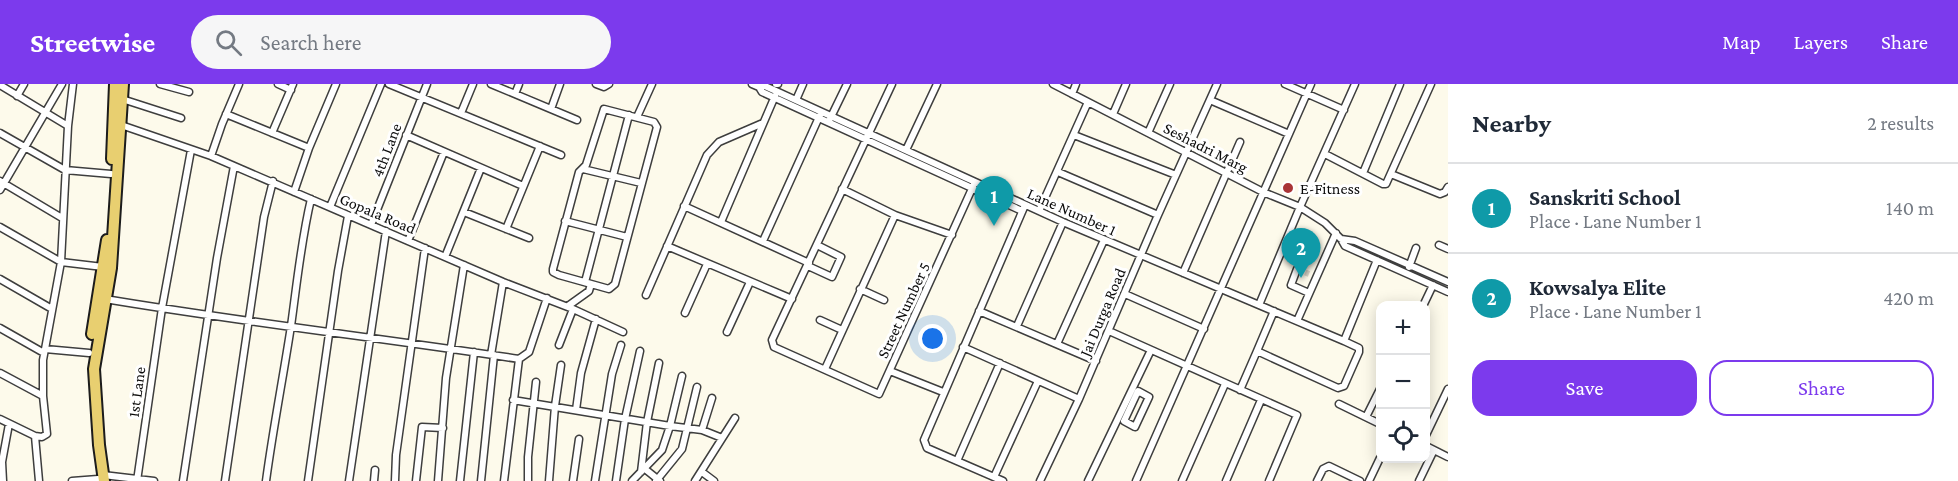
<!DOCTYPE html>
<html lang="en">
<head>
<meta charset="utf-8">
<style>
  :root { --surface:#fff; --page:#f6f6f7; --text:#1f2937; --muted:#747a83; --line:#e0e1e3; --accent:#7c3aed }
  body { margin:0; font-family:"Crimson Pro",serif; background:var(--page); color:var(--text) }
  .controls { position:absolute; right:18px; bottom:18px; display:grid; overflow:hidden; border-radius:12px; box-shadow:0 3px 15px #0003 }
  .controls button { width:54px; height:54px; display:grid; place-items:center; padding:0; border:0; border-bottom:2px solid var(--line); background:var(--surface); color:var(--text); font:30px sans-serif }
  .you { position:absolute; left:933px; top:255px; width:21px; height:21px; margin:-15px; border:4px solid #fff; border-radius:50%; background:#1a73e8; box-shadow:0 0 0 9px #1a73e833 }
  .badge { display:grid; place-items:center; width:39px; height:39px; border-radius:50%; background:var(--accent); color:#fff; font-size:20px; font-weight:700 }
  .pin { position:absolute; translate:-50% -50px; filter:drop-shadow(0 2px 3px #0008) }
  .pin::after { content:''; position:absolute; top:32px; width:21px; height:18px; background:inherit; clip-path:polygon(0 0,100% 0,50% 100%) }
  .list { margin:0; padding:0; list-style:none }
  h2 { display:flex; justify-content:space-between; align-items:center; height:78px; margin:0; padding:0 24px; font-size:26px }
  h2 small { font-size:20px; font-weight:400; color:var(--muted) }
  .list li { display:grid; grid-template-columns:39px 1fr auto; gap:18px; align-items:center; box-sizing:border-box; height:90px; padding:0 24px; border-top:2px solid var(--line) }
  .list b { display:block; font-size:22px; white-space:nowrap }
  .list p { margin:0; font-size:20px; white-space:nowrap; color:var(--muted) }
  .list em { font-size:20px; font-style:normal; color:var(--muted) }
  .actions { display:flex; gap:12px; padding:18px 24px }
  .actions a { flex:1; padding:14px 0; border:2px solid var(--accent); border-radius:18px; text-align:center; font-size:21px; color:var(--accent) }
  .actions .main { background:var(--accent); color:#fff }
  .icon { flex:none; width:33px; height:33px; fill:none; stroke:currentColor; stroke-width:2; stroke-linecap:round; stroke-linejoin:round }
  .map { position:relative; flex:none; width:1448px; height:397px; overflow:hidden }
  header { display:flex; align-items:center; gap:36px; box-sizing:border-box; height:84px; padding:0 30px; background:var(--accent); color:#fff }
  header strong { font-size:28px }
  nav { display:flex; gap:33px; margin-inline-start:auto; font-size:21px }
  .search { width:420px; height:54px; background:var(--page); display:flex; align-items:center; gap:15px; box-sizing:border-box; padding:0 21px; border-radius:33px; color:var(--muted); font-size:22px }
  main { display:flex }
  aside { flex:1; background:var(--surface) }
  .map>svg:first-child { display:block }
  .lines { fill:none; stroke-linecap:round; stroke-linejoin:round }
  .minor-tunnel { stroke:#d9d6c9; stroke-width:6; stroke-dasharray:6 3; stroke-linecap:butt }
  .minor-casing { stroke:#3e3e3e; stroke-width:9 }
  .primary-casing { stroke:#1c1c1c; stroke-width:14 }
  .minor { stroke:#fff; stroke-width:6 }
  .primary { stroke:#e8cf70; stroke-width:10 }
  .poi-dot { fill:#a93436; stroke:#fff; stroke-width:2 }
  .labels { text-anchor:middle; stroke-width:6; stroke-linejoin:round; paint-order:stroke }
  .street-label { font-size:16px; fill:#0b0b0b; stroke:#fff }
  .poi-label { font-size:16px; fill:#0b0b0b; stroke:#fff; text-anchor:start }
</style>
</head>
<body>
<header>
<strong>Streetwise</strong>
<div class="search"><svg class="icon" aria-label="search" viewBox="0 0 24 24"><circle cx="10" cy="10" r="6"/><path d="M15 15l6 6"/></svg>Search here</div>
<nav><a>Map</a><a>Layers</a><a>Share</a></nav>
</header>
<main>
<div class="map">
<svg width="1448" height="397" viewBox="0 0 1448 397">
  <rect width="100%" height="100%" fill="#fdfaeb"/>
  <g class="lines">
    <path class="minor-tunnel" d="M1297,185L1309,190"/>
    <g class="minor-casing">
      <path id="minor" d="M160,0L189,8
        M278,0L291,6
        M389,0L561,71
        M491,0L577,36
        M596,0L604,3L609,0
        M752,0L759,3L762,8L1022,127
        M776,0H778
        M892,0L772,256L774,263L879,310L975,98
        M1053,0L1263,108L1300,123L1325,139L1341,155L1345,162L1448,208
        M1285,0L1344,26
        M0,1L68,42
        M759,3L765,2L1063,138L1344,257L1359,264V268L1344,302L1338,304L1257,267L1274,227
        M515,10L519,0
        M1072,10L1076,0
        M17,12L24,0
        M122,15L181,34
        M796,16L803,0
        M1210,16L1289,50
        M551,25L560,0
        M604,25L654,38L657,43L615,200L609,205L559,191L553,188V185L579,88L586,81Z
        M461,29L473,0
        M226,30L309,64
        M1113,30L1126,0
        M637,33L652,0
        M830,35L847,0
        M121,41L211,72L503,198L573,225L623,248
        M0,49L65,86L111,90
        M272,49L293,0
        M1148,49L1170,0
        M406,51L523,102
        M1074,51L1176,91
        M906,66L937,0
        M1325,70L1383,100H1386L1431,0
        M211,72L222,40L239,0
        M583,85L641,99
        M1058,88L1158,131
        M1363,89L1400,0
        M1391,90L1440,110L1445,108L1448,103
        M0,97L62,134
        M0,106L62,0
        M294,108L309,64L336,0
        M684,122L809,179
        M330,123L381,0
        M1039,127L1088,18
        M464,128L529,154
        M895,131L952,151
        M565,137L627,153
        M721,138L775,12
        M371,141L427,0
        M0,143L61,178L103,183
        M506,145L540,62
        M1341,155L1355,157L1448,198
        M408,157L444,68
        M763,157L820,31
        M1439,161L1448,165
        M667,162L792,215
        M445,173L481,84
        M808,182L832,193L841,173L817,161
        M1409,183L1416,164
        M1297,185L1291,201L1309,209
        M1183,189L1240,58
        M0,195L52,225
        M585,198L629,31
        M860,205L884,216
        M1125,210L1204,245
        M646,211L707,71L719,58L763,39
        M105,215C242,238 381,254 519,275
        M1259,221L1300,123L1355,0
        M568,222L589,207L591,200
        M1423,222L1433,201
        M979,227L1096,277
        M685,229L707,180
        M820,236L842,246
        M1297,237L1336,149
        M1017,242L1063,138
        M0,244L44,269
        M1109,247L1297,331L1269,397
        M727,248L750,198
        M1344,257L1377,176
        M1057,260L1104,156
        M559,261L573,225
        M963,263L1079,315
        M45,265L89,269
        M491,271L503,198
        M825,285L895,131L842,105
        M890,287L943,308
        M0,289L43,312
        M1240,306L1257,267
        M1138,307L1149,313L1135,343L1124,337Z
        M513,316L670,342L702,346L722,354
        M1339,320L1380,340
        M576,326L581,289L596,235
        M1366,333L1380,305
        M0,335L35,352L42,353L47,350L43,312V276L61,178L68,42L73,0
        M702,346L712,314
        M1426,351L1448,305
        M35,352L39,397
        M1426,362L1448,373
        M957,377L1000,279
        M645,385L660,397
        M641,388L647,338L659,279
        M702,388L714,397
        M103,391L154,397
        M994,393L1038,297
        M3,397L2,378L9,340
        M72,397L98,395
        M137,397L162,224L191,66
        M183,397L217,174L234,82
        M225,397L264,133L273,97
        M266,397C273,345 283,294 291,242C297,199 301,157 311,115
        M308,397L338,187L348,132
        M349,397L386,147
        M374,397L375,386
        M395,397L396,371L425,164
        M416,397L422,343L443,344
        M438,397L446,294L464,181
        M460,397L474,268
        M481,397L494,271
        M504,397L519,275L529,268L547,214
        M528,397V373L536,298
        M549,397L555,322L561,281
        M573,397L579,355
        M595,397L612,290L621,261
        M616,397L625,335L640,267
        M632,397L662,366L670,342L682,292
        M656,397L682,365L697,303
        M695,397L735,334
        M1003,397L927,364L924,356L1025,121
        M1040,397L1079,315L1158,131L1217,0
        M1088,397L1151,266
        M1136,397L1311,0
        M1182,397L1225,300
        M1226,397L1261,316
        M1317,397L1323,385L1329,382L1360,397
        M1369,397L1380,374
        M1419,397L1434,366"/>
    </g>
    <g class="primary-casing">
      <path id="primary" d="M112,75L115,0
        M92,250L107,156
        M104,397L99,361L94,285L111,184L123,0"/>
    </g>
    <use href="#minor" class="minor"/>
    <use href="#primary" class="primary"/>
  </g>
  <circle class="poi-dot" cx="1288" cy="104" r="6"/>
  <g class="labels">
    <g class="street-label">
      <text transform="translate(1206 63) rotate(27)" y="6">Seshadri Marg</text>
      <text transform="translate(386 66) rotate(-69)" y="6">4th Lane</text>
      <text transform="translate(1072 127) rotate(24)" y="6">Lane Number 1</text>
      <text transform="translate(378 129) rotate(23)" y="6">Gopala Road</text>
      <text transform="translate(903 226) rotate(-65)" y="6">Street Number 5</text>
      <text transform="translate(1102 228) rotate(-67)" y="6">Jai Durga Road</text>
      <text transform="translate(136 308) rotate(-82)" y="6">1st Lane</text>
    </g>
    <g class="poi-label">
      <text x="1300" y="110">E-Fitness</text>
    </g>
  </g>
</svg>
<div class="controls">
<button>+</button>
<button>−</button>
<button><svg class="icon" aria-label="locate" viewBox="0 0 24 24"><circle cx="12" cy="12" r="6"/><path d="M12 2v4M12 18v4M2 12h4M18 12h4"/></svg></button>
</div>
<div class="you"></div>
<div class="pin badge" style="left:994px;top:142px;background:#0f9aa8">1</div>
<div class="pin badge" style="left:1301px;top:194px;background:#0f9aa8">2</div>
</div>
<aside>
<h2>Nearby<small>2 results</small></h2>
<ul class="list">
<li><span class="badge" style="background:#0f9aa8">1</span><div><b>Sanskriti School</b><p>Place · Lane Number 1</p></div><em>140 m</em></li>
<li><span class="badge" style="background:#0f9aa8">2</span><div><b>Kowsalya Elite</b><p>Place · Lane Number 1</p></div><em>420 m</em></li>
</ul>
<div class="actions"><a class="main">Save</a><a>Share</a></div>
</aside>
</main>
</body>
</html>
